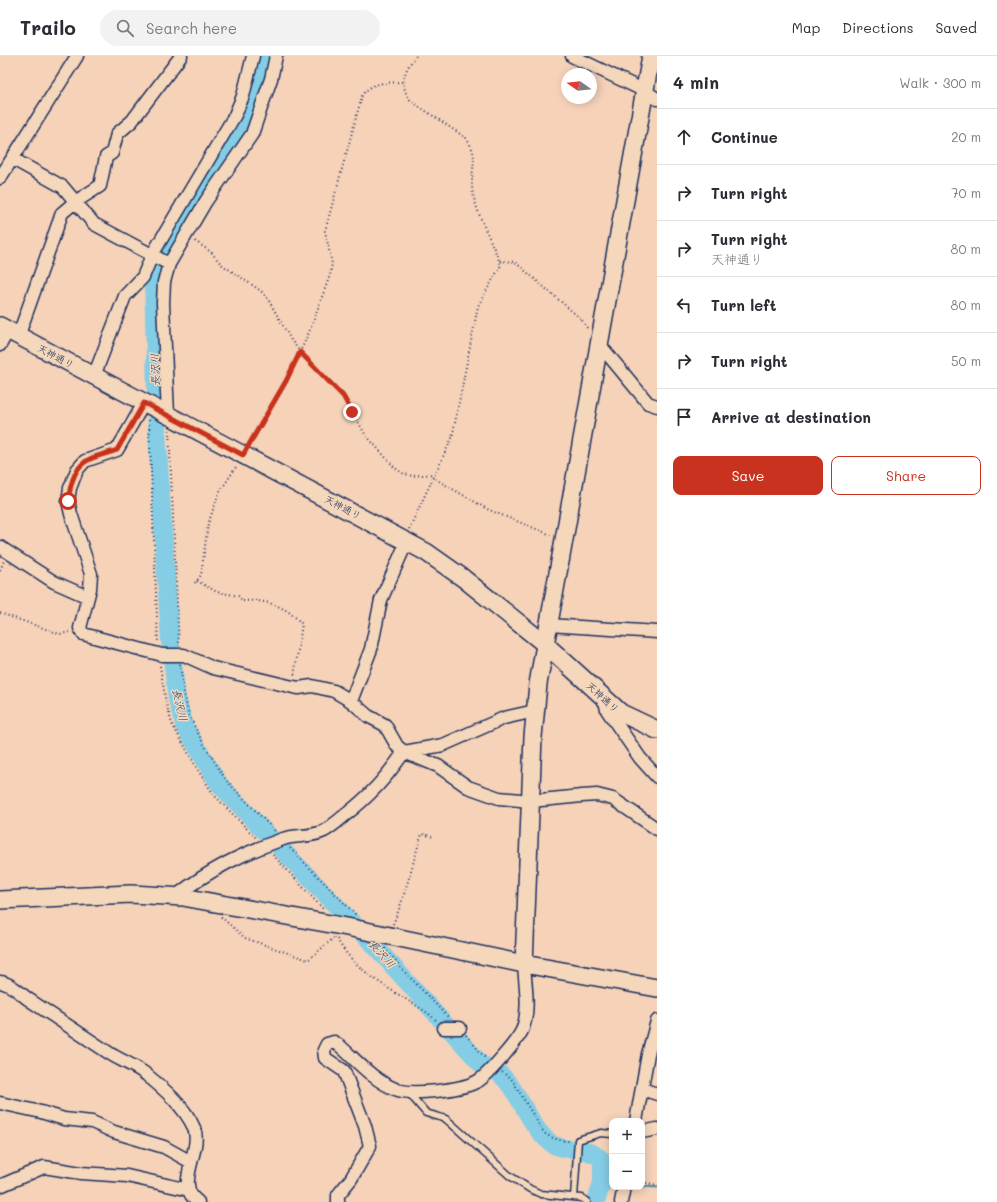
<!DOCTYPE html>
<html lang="en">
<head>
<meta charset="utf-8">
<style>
  :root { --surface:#fff; --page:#f2f2f3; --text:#2b2b33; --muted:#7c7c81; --line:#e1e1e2; --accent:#c8321e }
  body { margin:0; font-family:Mali,"Klee One",sans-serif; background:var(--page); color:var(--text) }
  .controls { position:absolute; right:12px; bottom:12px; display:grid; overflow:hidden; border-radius:8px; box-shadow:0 2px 10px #0003 }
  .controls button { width:36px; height:36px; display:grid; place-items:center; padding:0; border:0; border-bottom:1px solid var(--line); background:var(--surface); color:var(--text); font:20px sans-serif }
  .compass { position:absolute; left:561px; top:12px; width:36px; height:36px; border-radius:50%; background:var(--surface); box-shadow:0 2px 10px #0003; rotate:284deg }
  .stop { position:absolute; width:12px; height:12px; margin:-9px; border:3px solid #c8321e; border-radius:50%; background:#fff }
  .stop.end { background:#c8321e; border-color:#fff; box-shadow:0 1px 4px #0008 }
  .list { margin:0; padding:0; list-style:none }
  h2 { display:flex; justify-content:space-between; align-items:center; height:52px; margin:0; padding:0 16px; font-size:17px }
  h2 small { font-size:13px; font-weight:400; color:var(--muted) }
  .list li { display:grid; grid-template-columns:26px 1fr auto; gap:12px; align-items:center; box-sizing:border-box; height:56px; padding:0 16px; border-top:1px solid var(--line) }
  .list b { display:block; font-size:15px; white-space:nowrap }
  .list p { margin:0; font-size:13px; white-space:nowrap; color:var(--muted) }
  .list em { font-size:13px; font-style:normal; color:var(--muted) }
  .actions { display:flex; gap:8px; padding:12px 16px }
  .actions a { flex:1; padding:9px 0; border:1px solid var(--accent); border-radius:8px; text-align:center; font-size:14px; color:var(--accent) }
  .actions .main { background:var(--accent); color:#fff }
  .icon { flex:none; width:22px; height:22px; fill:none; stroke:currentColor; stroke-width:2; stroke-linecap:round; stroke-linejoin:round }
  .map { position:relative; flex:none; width:657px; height:1146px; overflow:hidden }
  header { display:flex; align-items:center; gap:24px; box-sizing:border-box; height:56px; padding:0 20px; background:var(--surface); border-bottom:1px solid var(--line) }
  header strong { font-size:19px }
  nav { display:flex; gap:22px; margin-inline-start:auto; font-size:14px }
  .search { width:280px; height:36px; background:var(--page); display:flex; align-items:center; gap:10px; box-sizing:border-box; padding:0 14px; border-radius:22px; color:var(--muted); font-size:15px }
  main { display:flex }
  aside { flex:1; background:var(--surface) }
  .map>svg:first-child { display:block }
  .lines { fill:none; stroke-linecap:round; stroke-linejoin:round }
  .stream { stroke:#5a8eaf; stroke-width:3 }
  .river { stroke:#84cde5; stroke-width:18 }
  .lane-casing { stroke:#1b2f5e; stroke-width:9 }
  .street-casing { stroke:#1b2f5e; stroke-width:15 }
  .secondary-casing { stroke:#1b2f5e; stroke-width:20 }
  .path { stroke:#1b2f5e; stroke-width:2; stroke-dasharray:1 3; stroke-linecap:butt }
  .lane { stroke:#f5d7bb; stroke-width:6 }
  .street { stroke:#f5d7bb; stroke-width:12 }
  .secondary { stroke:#f5d7bb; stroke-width:17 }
  .route { stroke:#c8321e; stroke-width:5 }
  .labels { text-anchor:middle; stroke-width:3; stroke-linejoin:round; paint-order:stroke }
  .street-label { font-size:10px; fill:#1b2f5e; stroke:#f5d7bb }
  .water-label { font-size:11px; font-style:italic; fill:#2b4772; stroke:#f5d7bb }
</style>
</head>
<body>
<header>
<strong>Trailo</strong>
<div class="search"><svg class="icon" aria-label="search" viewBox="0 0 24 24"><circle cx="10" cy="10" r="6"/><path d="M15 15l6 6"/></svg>Search here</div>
<nav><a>Map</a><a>Directions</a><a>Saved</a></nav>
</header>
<main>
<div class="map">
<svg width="657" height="1146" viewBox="0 0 657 1146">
  <rect width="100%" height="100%" fill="#f6d2b9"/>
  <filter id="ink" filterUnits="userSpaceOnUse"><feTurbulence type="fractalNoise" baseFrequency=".025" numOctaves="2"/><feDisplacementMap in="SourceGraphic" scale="8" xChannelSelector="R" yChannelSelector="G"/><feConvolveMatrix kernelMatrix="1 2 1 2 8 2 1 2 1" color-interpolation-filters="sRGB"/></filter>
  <g filter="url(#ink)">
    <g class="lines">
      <path class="stream" d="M602,1121L612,1123
        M642,1130L657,1131"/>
      <path class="river" d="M263,0L249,53L165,192L153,220L157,376L170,584L177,643L185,671L219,728L372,887L481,1008C487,1011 495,1014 500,1018C522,1038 528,1070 551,1087C564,1097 588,1089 602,1104V1126L596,1146"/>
      <g class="lane-casing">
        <path id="lane" d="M409,1037L426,1057L446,1063L510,1120L530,1133L541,1138L582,1142L587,1146
          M574,1141L578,1084L601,1077L612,1078"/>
      </g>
      <g class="street-casing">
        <path id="street" d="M572,0L645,35L657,43
          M13,103L63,131L94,168L169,208
          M0,122L77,0
          M18,281L62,157L75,146L100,130L106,101L112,97L117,78L132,65L181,0
          M0,289L8,275
          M600,289L648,347L657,350
          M94,320L125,240L143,221L152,199L235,59L243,40L253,0
          M144,347L117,394L85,405L77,414L70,432L68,445L71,458L91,518L90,533L80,572L83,578L162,599H184L213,612L293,631L299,632L312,630L334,635L351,645L368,660L385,669L397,690L404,696L438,710L468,731L499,742L531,745L582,740L597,739L613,743L657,773
          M168,359L163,247L164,226L169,208L206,145L252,78L271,23L276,0
          M0,491L54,526L88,541
          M549,569L657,576
          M351,645L371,593L381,544L407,485
          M605,645L607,654L640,702L657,721
          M176,840C211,813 241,798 283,783C297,778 310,782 324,775C331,771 338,765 344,760C370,740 386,722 404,696L443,689L504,662L535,655
          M0,926C10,927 20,937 28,943C55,961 82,979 109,997C121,1005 137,1010 148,1020C164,1033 185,1051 194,1072C203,1094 173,1129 198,1146
          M444,972H460
          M642,1033L657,1038
          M0,1047L41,1056L64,1063L92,1066L114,1076L164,1091L191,1106
          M636,1065L648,998L657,965
          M642,1076L657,1073
          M0,1130L44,1111L81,1117L127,1120L189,1134
          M338,1146V1139L351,1123L370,1090L365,1070L344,1015L325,1002L324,994L327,988L334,986L340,990C357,1005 373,1024 395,1033C411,1040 460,1034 476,1026C486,1022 520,982 523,972C530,952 525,929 524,908
          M621,1146L624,1131"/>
      </g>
      <g class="secondary-casing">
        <path id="secondary" d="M0,270L426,496L463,522L546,589L621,657L657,674
          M0,844L131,838L183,841L347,871L524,908L657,932
          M524,908L533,681L538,628L651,0"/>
      </g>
      <path class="path" d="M195,185L211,196L221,208L261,235L268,243L291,284L300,296L343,339L365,378L394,411L402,417L412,420L433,418
        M500,205L515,206L581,263L588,273
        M149,364L158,587
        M169,374L179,590
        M250,388L287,325L310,274L330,219L332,208L325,175L362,40C371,25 387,27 403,26
        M432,421L489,454L551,479
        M409,473L452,382L478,250L501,209C493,188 471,148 472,127C472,106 479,101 466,82L411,45C398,29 404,14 416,0
        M0,514L4,505
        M197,525L217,536L239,540L242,545C266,543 286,550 302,568L294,621
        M195,527L201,519L208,468L219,437L236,411
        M0,557L60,578L71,576
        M180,608L184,637L189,659L203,687L226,724L275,775
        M160,610L166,647L172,668L199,716L214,739L257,783
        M290,792L356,859
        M273,799L324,854
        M221,861L245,882L308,904L335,881
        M393,868C406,838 412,808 422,778L434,781
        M337,883C356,918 397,936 429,958L437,965
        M385,892C388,900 396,902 399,910L449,962
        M466,979L486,1003
        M502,1016L511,1022L544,1077C553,1083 561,1085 571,1085
        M642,1126L657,1129"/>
      <use href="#lane" class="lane"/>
      <use href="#street" class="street"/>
      <use href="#secondary" class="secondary"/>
    </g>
  </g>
  <g class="lines" filter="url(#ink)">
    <path class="route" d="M68,445C70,432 73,414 85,406C92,400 107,398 117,394L144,347L243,399L286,325L300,296L343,340L352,356"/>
  </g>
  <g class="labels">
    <g class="street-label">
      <text transform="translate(56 300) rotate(28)" y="4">天神通り</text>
      <text transform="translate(343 451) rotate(28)" y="4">天神通り</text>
      <text transform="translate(603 641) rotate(42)" y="4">天神通り</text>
    </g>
    <g class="water-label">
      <text transform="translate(155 314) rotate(-92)" y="4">長沢川</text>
      <text transform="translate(180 649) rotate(77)" y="4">長沢川</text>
      <text transform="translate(382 898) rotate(48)" y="4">長沢川</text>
    </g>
  </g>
</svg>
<div class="controls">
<button>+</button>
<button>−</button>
</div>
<svg class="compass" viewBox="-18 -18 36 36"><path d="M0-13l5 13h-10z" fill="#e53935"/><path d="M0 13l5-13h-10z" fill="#7c7c81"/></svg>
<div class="stop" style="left:68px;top:445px"></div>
<div class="stop end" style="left:352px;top:356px"></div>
</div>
<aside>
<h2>4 min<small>Walk · 300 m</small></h2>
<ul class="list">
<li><svg class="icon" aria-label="ahead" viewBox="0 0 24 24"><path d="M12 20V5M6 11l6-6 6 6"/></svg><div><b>Continue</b></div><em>20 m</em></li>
<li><svg class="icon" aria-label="right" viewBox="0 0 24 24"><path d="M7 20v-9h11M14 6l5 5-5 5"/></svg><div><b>Turn right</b></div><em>70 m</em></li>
<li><svg class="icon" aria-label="right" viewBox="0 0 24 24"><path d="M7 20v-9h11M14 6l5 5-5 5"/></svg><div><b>Turn right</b><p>天神通り</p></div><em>80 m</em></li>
<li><svg class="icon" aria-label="left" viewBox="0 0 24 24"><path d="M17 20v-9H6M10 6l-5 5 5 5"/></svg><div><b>Turn left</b></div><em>80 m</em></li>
<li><svg class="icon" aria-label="right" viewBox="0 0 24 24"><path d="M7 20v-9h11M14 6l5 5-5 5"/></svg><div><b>Turn right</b></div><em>50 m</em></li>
<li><svg class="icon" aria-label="arrive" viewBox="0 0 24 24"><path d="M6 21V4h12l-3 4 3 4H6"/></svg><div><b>Arrive at destination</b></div></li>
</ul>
<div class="actions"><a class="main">Save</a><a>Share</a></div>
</aside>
</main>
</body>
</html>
